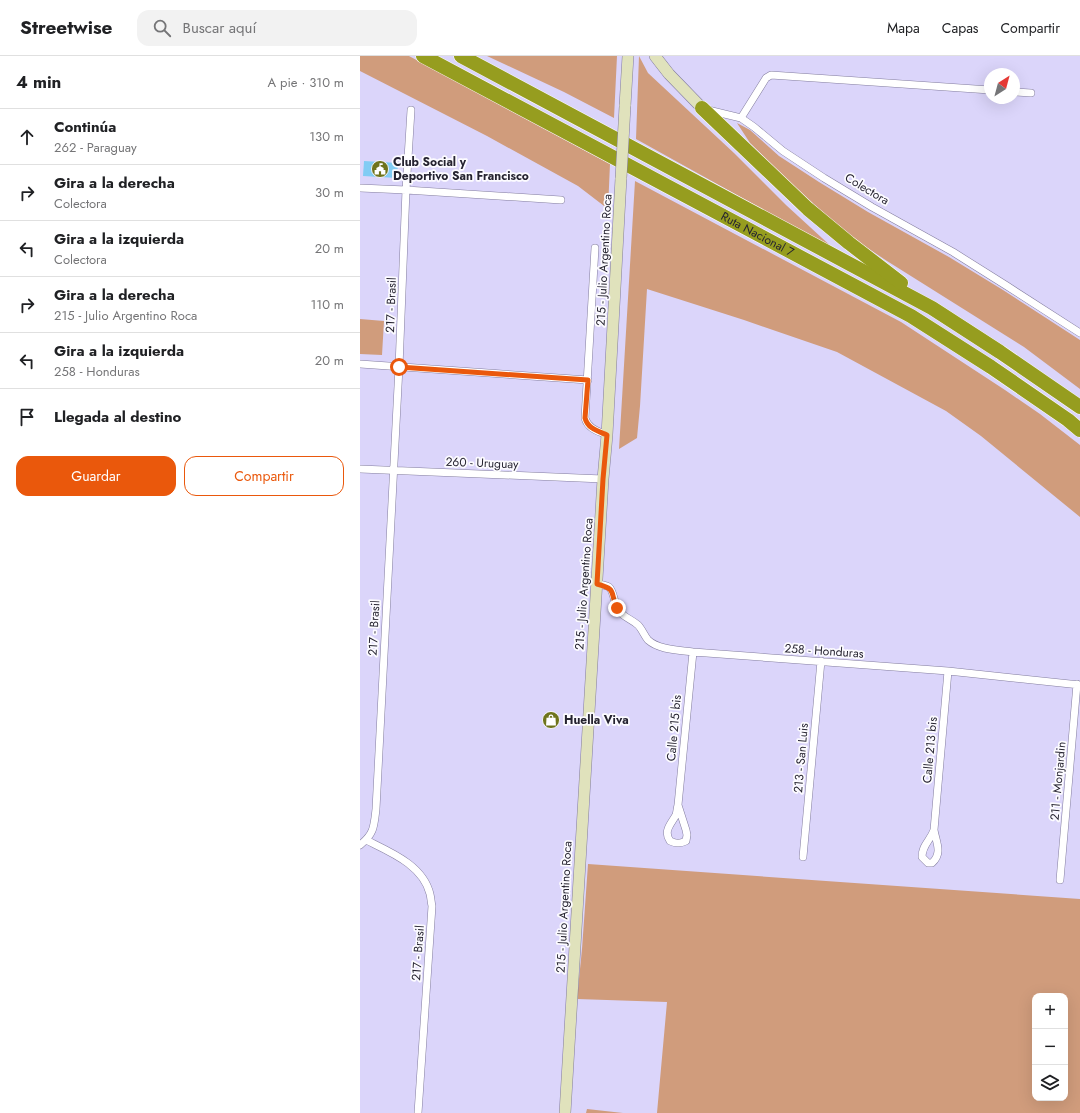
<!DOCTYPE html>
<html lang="es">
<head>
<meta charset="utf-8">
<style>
  :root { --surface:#fff; --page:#f2f2f2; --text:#202124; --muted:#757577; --line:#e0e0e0; --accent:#ea580c }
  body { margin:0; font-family:Jost,sans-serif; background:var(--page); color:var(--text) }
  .controls { position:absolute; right:12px; bottom:12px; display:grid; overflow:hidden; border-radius:8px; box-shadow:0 4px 16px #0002 }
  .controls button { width:36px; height:36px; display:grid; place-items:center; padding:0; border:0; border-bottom:1px solid var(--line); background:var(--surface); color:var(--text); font:20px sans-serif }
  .compass { position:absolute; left:624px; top:12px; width:36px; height:36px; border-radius:50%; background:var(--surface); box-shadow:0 4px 16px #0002; rotate:36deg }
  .stop { position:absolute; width:12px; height:12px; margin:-9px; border:3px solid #ea580c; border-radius:50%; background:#fff }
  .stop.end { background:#ea580c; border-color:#fff; box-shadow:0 1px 4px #0008 }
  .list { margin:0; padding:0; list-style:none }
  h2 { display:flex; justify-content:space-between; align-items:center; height:52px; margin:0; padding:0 16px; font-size:17px }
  h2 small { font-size:13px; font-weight:400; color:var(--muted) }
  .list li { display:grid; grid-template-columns:26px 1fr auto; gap:12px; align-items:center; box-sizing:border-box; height:56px; padding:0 16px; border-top:1px solid var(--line) }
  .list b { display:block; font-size:15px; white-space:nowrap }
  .list p { margin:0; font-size:13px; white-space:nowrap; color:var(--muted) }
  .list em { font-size:13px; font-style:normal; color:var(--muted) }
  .actions { display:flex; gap:8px; padding:12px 16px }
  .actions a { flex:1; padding:9px 0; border:1px solid var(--accent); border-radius:12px; text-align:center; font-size:14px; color:var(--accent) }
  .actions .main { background:var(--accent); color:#fff }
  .icon { flex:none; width:22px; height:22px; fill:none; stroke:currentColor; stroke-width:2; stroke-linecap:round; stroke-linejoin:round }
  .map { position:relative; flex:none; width:720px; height:1057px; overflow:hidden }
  header { display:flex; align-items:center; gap:24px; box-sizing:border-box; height:56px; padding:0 20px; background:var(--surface); border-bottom:1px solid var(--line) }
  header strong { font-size:19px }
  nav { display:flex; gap:22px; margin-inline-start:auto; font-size:14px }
  .search { width:280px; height:36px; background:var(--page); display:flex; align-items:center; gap:10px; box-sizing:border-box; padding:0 14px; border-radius:12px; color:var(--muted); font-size:15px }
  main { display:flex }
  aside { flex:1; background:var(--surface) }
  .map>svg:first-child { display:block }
  .green { fill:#d09c7c; fill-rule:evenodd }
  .building { fill:#81ccf4 }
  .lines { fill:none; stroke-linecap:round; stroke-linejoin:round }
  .street-casing { stroke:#837d9f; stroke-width:8 }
  .secondary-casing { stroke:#837d9f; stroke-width:12 }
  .highway-casing { stroke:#fff; stroke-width:15 }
  .street { stroke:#fff; stroke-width:7 }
  .secondary { stroke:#e0e2bc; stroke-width:11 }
  .highway { stroke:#969d1f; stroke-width:14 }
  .secondary-bridge-casing { stroke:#837d9f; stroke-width:12; stroke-linecap:butt }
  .secondary-bridge { stroke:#e0e2bc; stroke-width:11 }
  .route { stroke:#ea580c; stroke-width:5 }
  .labels { text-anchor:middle; stroke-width:3.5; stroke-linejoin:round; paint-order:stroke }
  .poi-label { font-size:12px; font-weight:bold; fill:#252330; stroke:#fcfbff; text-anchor:start }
  .street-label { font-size:12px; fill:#252330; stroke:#fcfbff }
</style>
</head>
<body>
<header>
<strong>Streetwise</strong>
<div class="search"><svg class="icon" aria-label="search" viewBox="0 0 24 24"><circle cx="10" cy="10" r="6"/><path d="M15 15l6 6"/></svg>Buscar aquí</div>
<nav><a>Mapa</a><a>Capas</a><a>Compartir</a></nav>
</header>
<main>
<aside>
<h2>4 min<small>A pie · 310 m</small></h2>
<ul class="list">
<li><svg class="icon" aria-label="ahead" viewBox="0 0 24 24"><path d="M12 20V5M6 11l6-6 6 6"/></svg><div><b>Continúa</b><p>262 - Paraguay</p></div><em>130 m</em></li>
<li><svg class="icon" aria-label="right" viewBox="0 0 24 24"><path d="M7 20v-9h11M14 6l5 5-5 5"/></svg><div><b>Gira a la derecha</b><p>Colectora</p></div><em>30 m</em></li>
<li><svg class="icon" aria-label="left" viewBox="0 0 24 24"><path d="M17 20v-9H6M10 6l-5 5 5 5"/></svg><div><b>Gira a la izquierda</b><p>Colectora</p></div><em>20 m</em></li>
<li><svg class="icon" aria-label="right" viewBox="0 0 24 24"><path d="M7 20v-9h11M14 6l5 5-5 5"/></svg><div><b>Gira a la derecha</b><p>215 - Julio Argentino Roca</p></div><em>110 m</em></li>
<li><svg class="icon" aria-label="left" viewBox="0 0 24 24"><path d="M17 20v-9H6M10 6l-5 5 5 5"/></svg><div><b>Gira a la izquierda</b><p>258 - Honduras</p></div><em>20 m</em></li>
<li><svg class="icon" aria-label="arrive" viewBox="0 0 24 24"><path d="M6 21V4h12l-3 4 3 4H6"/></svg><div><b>Llegada al destino</b></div></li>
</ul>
<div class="actions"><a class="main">Guardar</a><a>Compartir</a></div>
</aside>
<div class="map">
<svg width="720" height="1057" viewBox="0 0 720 1057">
  <rect width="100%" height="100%" fill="#dbd5fa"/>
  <path class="green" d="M0,0H49L250,108L248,153L218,130L127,80L0,15Z
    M127,0H257L254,62L204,36Z
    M279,0L288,17L374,97L426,149L474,193L276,83Z
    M377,67L390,74L419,100L459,126L508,156L589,201L643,234L720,284V333L664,291L527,205L488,179L435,131L390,87Z
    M275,125L541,266L645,334L680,358L720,389V461L621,380L586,355L477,296L384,264L287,233L280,350L277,382L259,393Z
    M0,263L24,265L22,299L0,298Z
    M228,808L720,843V1057H297L307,946L217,943L222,893ZM675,940H705V1042H675Z
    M227,1053L263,1057H226Z"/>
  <path class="building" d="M4,105L38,107L37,122L3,120Z"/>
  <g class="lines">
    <g class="street-casing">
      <path id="street" d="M654,36L671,37
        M348,54L381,62L394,71L423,95L464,122L512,151L593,196L647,230L720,277
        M381,62L406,22L411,19L630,34
        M0,132L46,134L201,144
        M235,192L225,362C228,373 238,375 247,379
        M0,308L228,324
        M0,413L243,423
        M237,527C240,529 246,529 249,531C254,535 254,547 258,554C263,561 271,563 278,569C282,573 284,579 288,584C299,594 319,594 333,596L588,615L720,629
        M318,749L326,774L327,779L326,785C320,788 316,788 310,785C303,775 311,768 316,759C317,756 317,752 318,749L333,596
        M574,774C576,786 583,797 572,807H568L562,801C562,789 570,785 574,774L588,615
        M6,784C30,796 63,809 70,838C71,842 71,846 72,850L58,1057
        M0,789C14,778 14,771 16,753L39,311L46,134L51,54
        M443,801L461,605
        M700,824L717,628"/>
    </g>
    <g class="secondary-casing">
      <path id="secondary" d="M295,0L309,18L342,52
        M265,50L268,0
        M205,1057L243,423L247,379L261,122"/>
    </g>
    <g class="highway-casing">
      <g id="highway">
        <path id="s1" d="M63,0L551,260L631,311L708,364L720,374"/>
        <path d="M101,0L572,252L640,296L720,351"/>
        <path d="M342,52L448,153L489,187L541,227"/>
      </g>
    </g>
    <use href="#street" class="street"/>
    <use href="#secondary" class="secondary"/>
    <use href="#highway" class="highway"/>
    <g class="secondary-bridge-casing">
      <path id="secondary-bridge" d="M261,122L265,50"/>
    </g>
    <use href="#secondary-bridge" class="secondary-bridge"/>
  </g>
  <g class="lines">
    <path class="route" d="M39,311L228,324L225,362C228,373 238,375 247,379L243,423L237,528C258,534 249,535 257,552"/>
  </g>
  <defs>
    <g id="civic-disc" transform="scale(0.9)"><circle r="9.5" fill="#6f741c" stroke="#fcfbff"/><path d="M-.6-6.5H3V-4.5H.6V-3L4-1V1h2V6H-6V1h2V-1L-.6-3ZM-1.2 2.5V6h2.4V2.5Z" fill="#fff"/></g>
    <g id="shop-disc" transform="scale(0.9)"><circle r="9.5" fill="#6f741c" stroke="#fcfbff"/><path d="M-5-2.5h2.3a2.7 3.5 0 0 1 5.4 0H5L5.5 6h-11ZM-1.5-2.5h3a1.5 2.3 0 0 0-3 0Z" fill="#fff"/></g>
  </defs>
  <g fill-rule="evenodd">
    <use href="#civic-disc" x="20" y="113"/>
    <use href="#shop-disc" x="191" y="664"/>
  </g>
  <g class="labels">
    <g class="poi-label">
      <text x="33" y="110">Club Social y<tspan x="33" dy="14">Deportivo San Francisco</tspan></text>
      <text x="204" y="668">Huella Viva</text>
    </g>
    <g class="street-label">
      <text transform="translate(507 133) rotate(31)" y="4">Colectora</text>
      <text dy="4" stroke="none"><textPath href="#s1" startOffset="379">Ruta Nacional 7</textPath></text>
      <text transform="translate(244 204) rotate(-87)" y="4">215 - Julio Argentino Roca</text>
      <text transform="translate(31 249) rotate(-88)" y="4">217 - Brasil</text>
      <text transform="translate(122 407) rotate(2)" y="4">260 - Uruguay</text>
      <text transform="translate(224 528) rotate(-86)" y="4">215 - Julio Argentino Roca</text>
      <text transform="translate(14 572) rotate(-87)" y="4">217 - Brasil</text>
      <text transform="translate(464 595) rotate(4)" y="4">258 - Honduras</text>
      <text transform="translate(314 672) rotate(-85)" y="4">Calle 215 bis</text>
      <text transform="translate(570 694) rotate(-85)" y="4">Calle 213 bis</text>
      <text transform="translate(441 702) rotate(-85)" y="4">213 - San Luis</text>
      <text transform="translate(698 725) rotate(-85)" y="4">211 - Monjardin</text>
      <text transform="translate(204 851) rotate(-87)" y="4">215 - Julio Argentino Roca</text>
      <text transform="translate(58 897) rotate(-86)" y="4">217 - Brasil</text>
    </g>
  </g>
</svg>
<div class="controls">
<button>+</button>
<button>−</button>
<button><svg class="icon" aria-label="layers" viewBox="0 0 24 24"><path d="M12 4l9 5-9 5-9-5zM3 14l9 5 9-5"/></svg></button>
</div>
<svg class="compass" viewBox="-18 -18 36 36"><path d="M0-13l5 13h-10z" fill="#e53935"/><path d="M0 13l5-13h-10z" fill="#757577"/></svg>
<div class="stop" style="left:39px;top:311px"></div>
<div class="stop end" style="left:257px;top:552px"></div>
</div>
</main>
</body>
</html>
